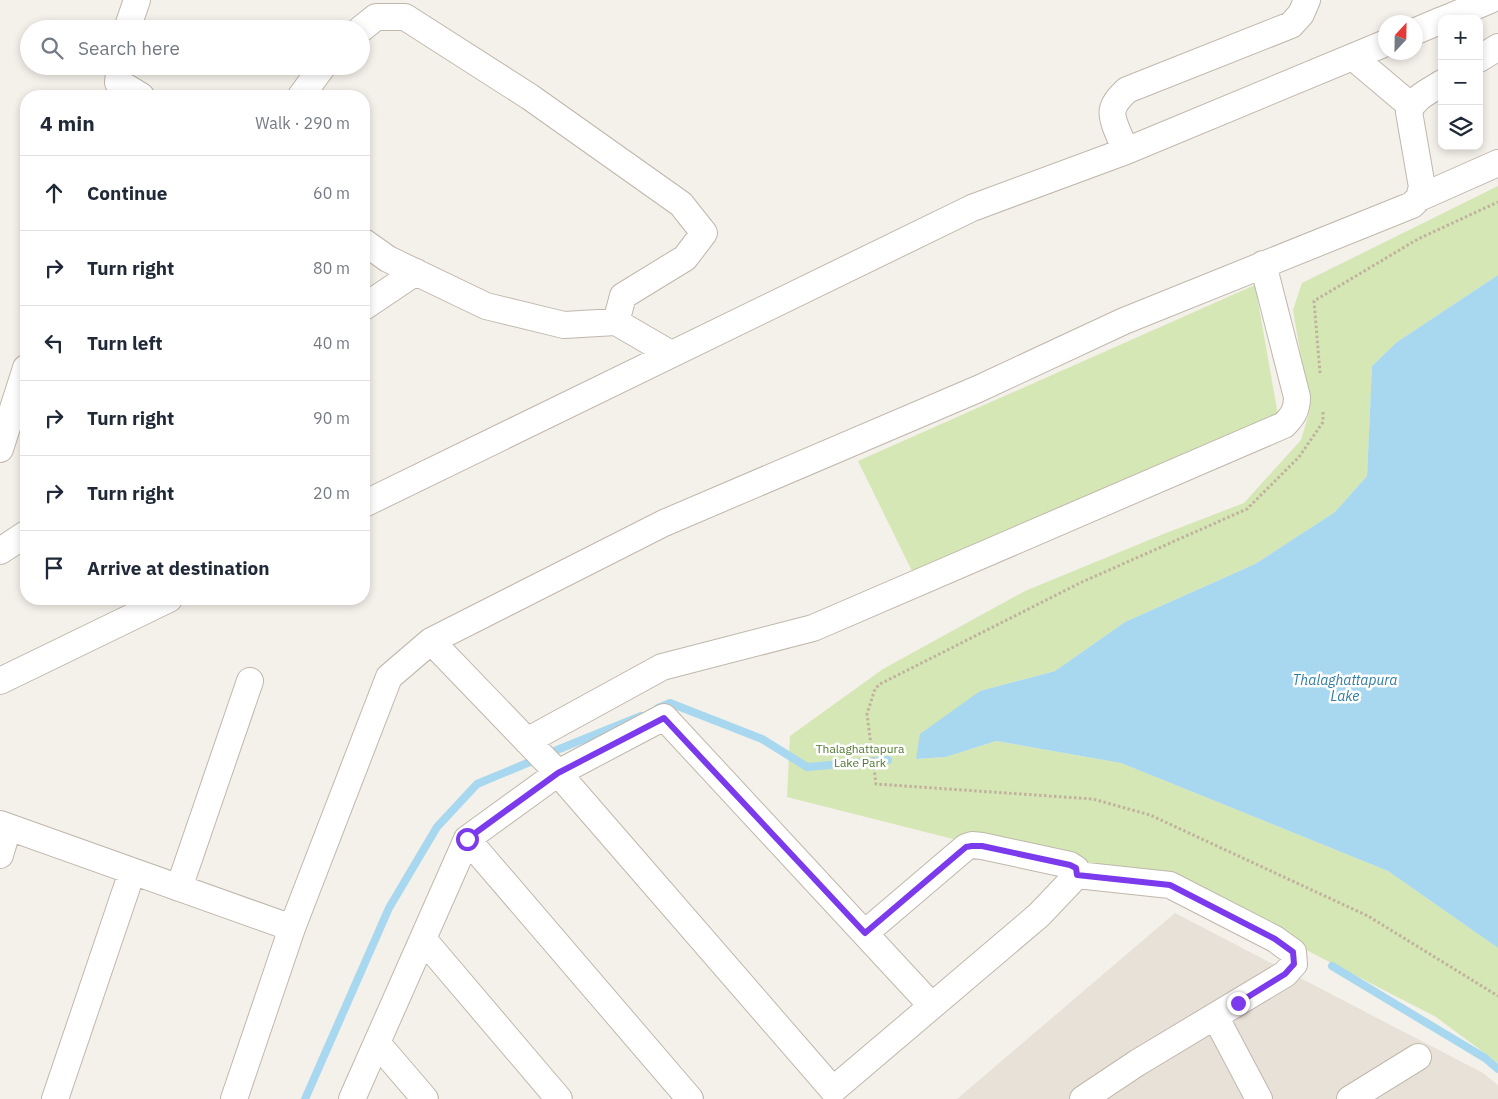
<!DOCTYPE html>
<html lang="en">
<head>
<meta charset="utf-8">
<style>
  :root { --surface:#fff; --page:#f6f6f7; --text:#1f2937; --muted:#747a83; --line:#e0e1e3 }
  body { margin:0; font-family:"IBM Plex Sans",sans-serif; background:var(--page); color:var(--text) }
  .controls { position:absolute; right:15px; top:15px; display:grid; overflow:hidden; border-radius:10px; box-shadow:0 2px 8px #0003 }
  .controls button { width:45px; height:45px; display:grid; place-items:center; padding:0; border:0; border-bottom:1px solid var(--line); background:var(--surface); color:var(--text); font:25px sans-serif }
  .compass { position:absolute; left:1378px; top:15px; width:45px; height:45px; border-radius:50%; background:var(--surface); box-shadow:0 2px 8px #0003; rotate:22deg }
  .stop { position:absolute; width:15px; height:15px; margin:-11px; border:4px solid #7c3aed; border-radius:50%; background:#fff }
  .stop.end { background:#7c3aed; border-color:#fff; box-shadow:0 1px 5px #0008 }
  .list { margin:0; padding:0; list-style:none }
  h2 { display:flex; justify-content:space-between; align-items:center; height:65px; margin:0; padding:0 20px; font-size:21px }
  h2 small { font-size:16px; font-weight:400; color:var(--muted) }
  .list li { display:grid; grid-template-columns:32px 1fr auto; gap:15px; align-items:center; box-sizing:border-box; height:75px; padding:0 20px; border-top:1px solid var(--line) }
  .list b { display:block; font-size:19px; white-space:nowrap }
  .list em { font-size:16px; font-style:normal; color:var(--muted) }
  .icon { flex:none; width:28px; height:28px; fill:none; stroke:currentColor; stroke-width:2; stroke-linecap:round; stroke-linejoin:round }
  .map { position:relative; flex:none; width:1498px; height:1099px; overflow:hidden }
  .search { position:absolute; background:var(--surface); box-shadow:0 2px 8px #0003; left:20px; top:20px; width:350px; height:55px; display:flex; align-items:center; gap:12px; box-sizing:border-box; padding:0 18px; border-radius:28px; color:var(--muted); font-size:19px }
  .panel { position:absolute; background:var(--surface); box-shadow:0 2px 8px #0003; left:20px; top:90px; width:350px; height:515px; border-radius:20px }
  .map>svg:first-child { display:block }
  .residential { fill:#e8e1d8 }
  .green { fill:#d5e7b4 }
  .water { fill:#a8d8ef }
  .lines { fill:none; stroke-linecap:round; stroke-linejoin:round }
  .stream { stroke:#a8d8ef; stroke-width:8 }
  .minor-casing { stroke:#c0b7ac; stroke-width:28 }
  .path { stroke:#c1b19e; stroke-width:3; stroke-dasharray:2.5 2.5; stroke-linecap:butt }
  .minor { stroke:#fff; stroke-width:26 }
  .route { stroke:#7c3aed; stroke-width:6 }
  .labels { text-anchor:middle; stroke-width:5; stroke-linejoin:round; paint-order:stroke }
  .park-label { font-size:12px; fill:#50792c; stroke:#fff }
  .water-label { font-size:14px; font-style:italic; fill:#307ca2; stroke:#fff }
</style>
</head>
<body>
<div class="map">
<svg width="1498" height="1099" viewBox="0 0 1498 1099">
  <rect width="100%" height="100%" fill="#f4f0ea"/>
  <path class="residential" d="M1175,913L1483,1073L1498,1085V1099H957Z"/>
  <path class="green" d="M1498,186V275L1397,342L1372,366L1367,476L1335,512L1255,564L1125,622L1055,671L980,691L916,759L946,757L996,741L1121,763L1388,871L1498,948V1063L1436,1017L1171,880L953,839L787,797L790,736L883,669L1025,591L1166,533L1244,503L1301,440L1310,410L1293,310L1302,283Z
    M1255,285L1278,415L912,571L858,461Z"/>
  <path class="water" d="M1498,275V948L1388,871L1121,763L996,741L946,757L916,759L920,734L980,691L1055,671L1125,622L1255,564L1335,512L1367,476L1372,366L1397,342Z"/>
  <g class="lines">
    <path class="stream" d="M658,708L670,703L762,739L807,767L888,760
      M547,754L641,716
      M1332,966L1485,1058L1498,1069
      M305,1099L389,908L437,827L477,784L537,759"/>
    <g class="minor-casing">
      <path id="minor" d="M1445,19L1490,0
        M127,29L137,0
        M361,29L376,17H405L530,97L681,204L704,233L685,258L623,296L616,322
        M1416,31L1442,20
        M1353,57L1411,106
        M1479,59L1498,47
        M120,66L118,82L141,96
        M301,96L323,66
        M1126,151C1122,141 1110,119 1113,109C1115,101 1121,96 1127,90L1291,25L1301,14L1307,0
        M1419,198L1498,163
        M364,242L388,259L486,306L564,325L616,322L671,354
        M364,307L416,272
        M0,449L26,368
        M364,504L972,208L1126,151L1386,43
        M0,551L26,534
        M431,641L558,773L833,1090L1039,915L1077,875L1076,869L1070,865L982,846L972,845L966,847L865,933
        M0,681L169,599
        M527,741L662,667L813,628L1284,425C1293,416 1297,410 1297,397L1263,264
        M0,824L292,928
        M467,839L690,1099
        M0,855L8,828
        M1077,875L1170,885L1275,939L1293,952L1294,964L1285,974L1137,1063L1083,1099
        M179,888L250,681
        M423,939L559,1099
        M1215,1016L1259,1099
        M377,1043L425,1099
        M55,1099L132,872
        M234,1099L292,928L389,677L431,641L664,523L978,389L1124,321L1412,205L1419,198L1422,187L1409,112C1414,97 1430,91 1442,83
        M352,1099L467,839L558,773L664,717L931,1005
        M1350,1099L1418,1057"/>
    </g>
    <path class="path" d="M1320,373L1314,301L1418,239L1498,202
      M1323,412V422L1299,457L1247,509L1082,582L880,684L875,689L867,714L876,784L1093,799L1150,815L1368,916L1498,996"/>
    <use href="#minor" class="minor"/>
  </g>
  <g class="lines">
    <path class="route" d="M467,839L558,773L664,718L865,933L966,847L972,846H982L1070,865L1076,868L1077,875L1170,885L1275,939L1293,952L1294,964L1285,974L1238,1003"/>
  </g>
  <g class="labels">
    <g class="park-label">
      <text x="860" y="753">Thalaghattapura<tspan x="860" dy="14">Lake Park</tspan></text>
    </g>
    <g class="water-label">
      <text x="1345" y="685">Thalaghattapura<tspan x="1345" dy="16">Lake</tspan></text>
    </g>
  </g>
</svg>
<div class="controls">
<button>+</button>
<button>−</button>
<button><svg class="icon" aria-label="layers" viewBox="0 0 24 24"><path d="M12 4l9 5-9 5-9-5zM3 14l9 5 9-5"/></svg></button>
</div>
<svg class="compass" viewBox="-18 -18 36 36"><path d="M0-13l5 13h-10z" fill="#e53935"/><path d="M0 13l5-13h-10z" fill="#747a83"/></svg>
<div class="stop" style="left:467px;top:839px"></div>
<div class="stop end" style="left:1238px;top:1003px"></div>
<div class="search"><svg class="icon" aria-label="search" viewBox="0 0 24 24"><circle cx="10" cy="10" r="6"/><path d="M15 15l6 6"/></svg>Search here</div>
<section class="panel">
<h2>4 min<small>Walk · 290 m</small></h2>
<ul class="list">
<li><svg class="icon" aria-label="ahead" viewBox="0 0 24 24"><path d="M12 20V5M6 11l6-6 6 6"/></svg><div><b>Continue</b></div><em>60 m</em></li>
<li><svg class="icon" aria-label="right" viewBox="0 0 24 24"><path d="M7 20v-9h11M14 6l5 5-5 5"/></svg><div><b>Turn right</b></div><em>80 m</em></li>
<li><svg class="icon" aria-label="left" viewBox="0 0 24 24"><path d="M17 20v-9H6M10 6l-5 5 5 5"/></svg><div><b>Turn left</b></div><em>40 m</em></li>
<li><svg class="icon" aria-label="right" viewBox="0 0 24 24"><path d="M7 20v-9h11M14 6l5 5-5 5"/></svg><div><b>Turn right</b></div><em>90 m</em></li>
<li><svg class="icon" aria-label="right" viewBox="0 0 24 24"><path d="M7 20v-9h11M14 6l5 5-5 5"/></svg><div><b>Turn right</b></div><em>20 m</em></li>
<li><svg class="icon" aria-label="arrive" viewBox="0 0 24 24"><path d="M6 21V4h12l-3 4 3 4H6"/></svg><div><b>Arrive at destination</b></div></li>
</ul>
</section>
</div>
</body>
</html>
